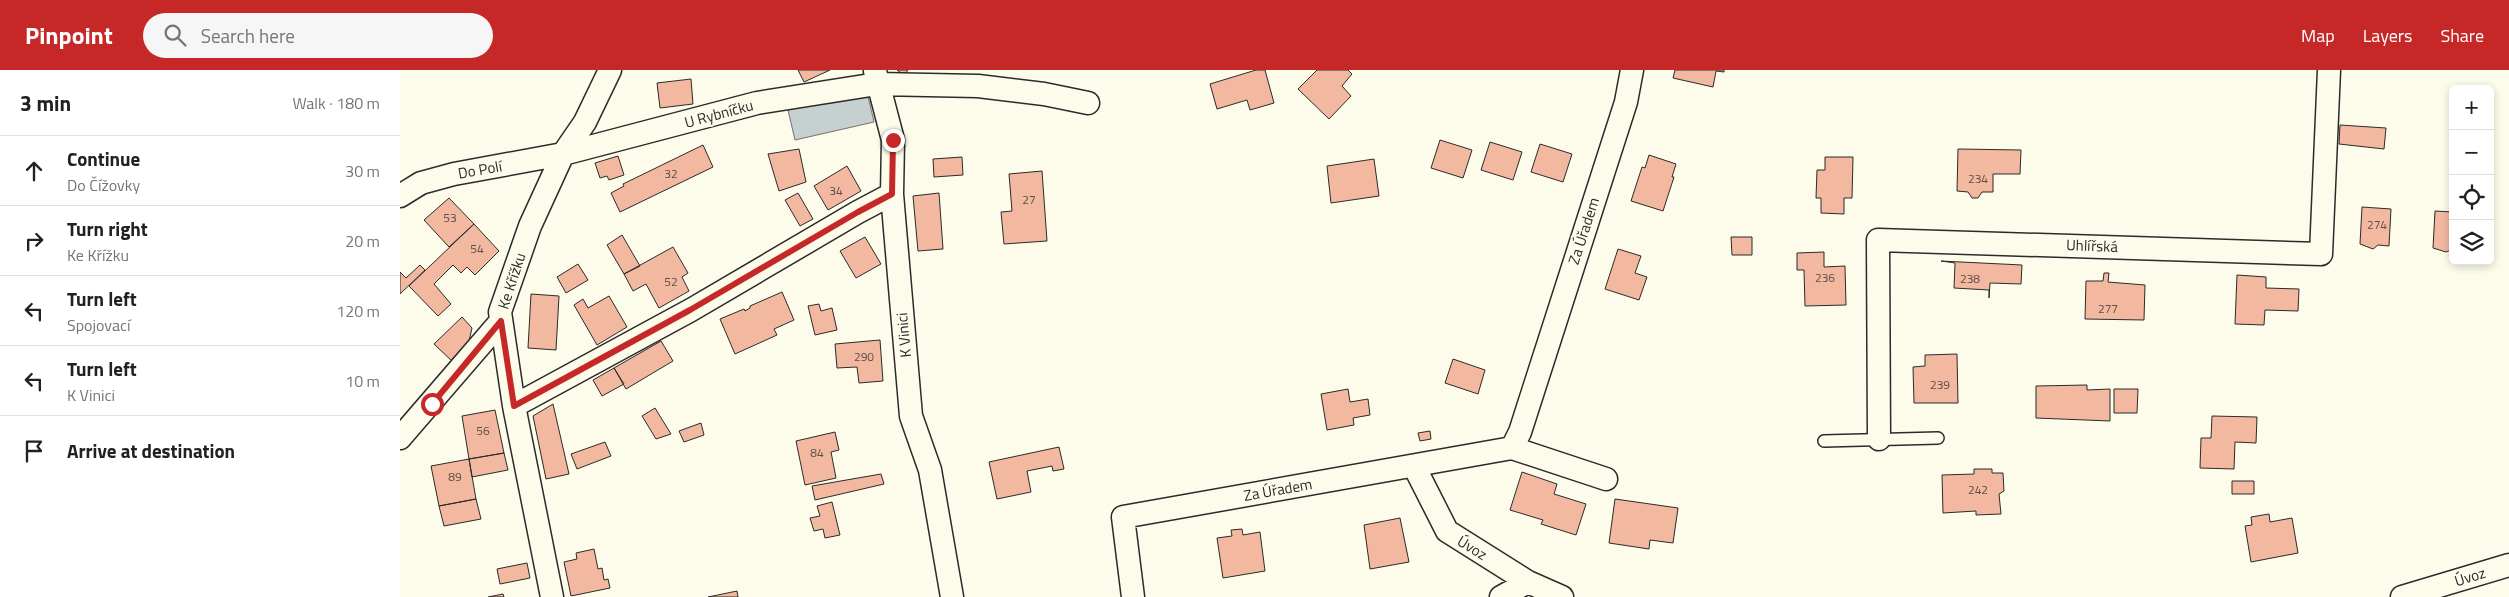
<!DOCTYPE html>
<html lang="en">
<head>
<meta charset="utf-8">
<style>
  :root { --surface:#fff; --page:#f6f6f6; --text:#202124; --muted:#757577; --line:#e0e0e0; --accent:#c62828 }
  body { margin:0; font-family:"Titillium Web",sans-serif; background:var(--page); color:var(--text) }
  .controls { position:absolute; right:15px; top:15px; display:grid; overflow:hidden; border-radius:8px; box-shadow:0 2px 8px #0003 }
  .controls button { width:45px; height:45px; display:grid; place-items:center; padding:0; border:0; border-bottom:1px solid var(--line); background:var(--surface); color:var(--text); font:25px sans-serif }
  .stop { position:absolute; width:15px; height:15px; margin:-11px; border:4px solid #c62828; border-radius:50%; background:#fff }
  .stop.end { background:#c62828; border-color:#fff; box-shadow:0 1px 5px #0008 }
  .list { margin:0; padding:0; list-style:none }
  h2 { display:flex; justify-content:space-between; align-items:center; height:65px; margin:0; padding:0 20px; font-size:21px }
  h2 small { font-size:16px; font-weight:400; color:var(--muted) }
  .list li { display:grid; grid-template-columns:32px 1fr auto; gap:15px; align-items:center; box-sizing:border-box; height:70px; padding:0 20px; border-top:1px solid var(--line) }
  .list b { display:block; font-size:19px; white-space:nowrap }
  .list p { margin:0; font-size:16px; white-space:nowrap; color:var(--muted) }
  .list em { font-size:16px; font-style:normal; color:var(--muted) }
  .icon { flex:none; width:28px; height:28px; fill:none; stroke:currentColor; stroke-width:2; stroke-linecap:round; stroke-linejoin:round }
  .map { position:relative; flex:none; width:2109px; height:527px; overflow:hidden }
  header { display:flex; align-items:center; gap:30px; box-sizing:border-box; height:70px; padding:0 25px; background:var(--accent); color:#fff }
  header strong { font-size:24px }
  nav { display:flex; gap:28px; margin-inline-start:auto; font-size:18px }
  .search { width:350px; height:45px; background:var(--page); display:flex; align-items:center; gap:12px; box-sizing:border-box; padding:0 18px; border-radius:28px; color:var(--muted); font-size:19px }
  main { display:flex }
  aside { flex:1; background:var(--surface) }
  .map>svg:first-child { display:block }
  .water { fill:#c7d0d0; stroke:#74746e }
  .building { fill:#f2b8a0; stroke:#2b2b2b }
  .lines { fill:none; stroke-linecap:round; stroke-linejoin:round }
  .lane-casing { stroke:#2b2b2b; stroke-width:14 }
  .street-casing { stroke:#2b2b2b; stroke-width:25 }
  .lane { stroke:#fdfbea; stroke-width:11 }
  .street { stroke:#fdfbea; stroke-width:22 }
  .route { stroke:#c62828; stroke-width:6 }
  .labels { text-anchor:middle; stroke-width:4; stroke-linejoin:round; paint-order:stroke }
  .number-label { font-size:12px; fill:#5d4e48 }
  .street-label { font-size:15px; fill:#2b2b2b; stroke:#fdfbea }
</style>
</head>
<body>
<header>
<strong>Pinpoint</strong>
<div class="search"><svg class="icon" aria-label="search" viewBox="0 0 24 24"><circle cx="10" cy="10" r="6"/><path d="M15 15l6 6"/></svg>Search here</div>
<nav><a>Map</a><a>Layers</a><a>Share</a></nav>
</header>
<main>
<aside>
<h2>3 min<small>Walk · 180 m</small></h2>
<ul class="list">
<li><svg class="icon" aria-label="ahead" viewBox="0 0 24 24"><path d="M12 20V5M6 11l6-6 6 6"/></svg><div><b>Continue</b><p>Do Čížovky</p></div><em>30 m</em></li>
<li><svg class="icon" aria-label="right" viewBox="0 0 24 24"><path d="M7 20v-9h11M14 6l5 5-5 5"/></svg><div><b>Turn right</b><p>Ke Křížku</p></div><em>20 m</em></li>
<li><svg class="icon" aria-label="left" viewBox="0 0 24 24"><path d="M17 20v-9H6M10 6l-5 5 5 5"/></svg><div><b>Turn left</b><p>Spojovací</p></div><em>120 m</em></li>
<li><svg class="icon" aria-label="left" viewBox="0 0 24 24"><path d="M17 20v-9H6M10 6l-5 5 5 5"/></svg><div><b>Turn left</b><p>K Vinici</p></div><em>10 m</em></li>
<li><svg class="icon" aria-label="arrive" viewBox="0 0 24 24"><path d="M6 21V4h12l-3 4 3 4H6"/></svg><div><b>Arrive at destination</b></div></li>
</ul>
</aside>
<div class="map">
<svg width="2109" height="527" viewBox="0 0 2109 527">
  <rect width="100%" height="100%" fill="#fdfbea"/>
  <path class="water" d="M467,22L474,52L395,70L388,40Z"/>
  <path class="building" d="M398,0H430L404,12Z
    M497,0H508L504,5Z
    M856,0H865L874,33L850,40L847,30L817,39L810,14Z
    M917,0H948L952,4L942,16L951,26L929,49L898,19Z
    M1275,0H1324V2L1316,1L1313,17L1273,8Z
    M291,9L293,34L260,38L257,13Z
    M1940,55L1986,58L1984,79L1939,74Z
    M1040,70L1072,80L1063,108L1031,98Z
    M1090,72L1122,82L1113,110L1081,100Z
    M1140,74L1172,84L1163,112L1131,102Z
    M303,75L313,97L220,142L211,123L224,116L223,114Z
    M399,79L406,112L379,121L368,84Z
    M1558,79L1621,80L1620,104H1593V122H1582L1578,128H1572L1568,122L1557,121Z
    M1249,85L1276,94L1272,107H1274L1263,141L1231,131L1242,97L1245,98Z
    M218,86L224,105L209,110L207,106L200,108L195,93Z
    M562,87L563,105L534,107L533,89Z
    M1425,87H1453L1452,128H1444V144L1421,143V128H1416L1417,100H1425Z
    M974,89L979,126L931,133L927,96Z
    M447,96L461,121L428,140L414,116Z
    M642,101L647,171L604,174L601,142L612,141L609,104Z
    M398,123L413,149L400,156L385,130Z
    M539,123L543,179L518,181L513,126Z
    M49,128L74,154L49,177L24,150Z
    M1962,137L1991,139L1989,176L1978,175L1973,179L1960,174Z
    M2035,141L2053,142V179L2046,182L2033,178Z
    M74,154L99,181L75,205L67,197L61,203L53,195L34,214L51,234L38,246L9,216Z
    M222,165L240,196L224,204L207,175Z
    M465,167L481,194L456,208L440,181Z
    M1331,167H1352V185H1332Z
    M273,177L288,203L282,207L289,221L259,238L246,214L233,221L224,204Z
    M1218,179L1241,186L1235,203L1247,207L1239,230L1205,219Z
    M1424,182V197L1445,196L1446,235L1405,236L1404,200H1397V183Z
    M1541,191L1622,195L1621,214L1590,213L1589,228V220L1554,218L1555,193Z
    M178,194L188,210L166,223L157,207Z
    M20,195L25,200L0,224V202L6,208Z
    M1704,203H1709L1708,212L1745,215L1744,250L1685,249L1686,211H1703Z
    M1837,205L1866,207V218L1899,219L1898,241L1865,240L1864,255L1835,254Z
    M382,222L394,250L374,259L377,265L335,284L320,249L344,239L345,241L350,238V236Z
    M131,224L159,226L156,280L128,278Z
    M209,226L227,257L197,275L174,235L183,229L188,238Z
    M419,234L421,241L432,238L437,260L415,265L408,236Z
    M62,247L72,258L67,280L55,294L34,274Z
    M480,270L483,311L459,313L457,297L437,298L435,274Z
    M261,271L273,291L226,319L214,298Z
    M1557,284L1558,333H1514L1513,297L1525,296V285Z
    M1053,289L1085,300L1078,324L1045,313Z
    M214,298L224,314L202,326L193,310Z
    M1687,315V320L1710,319V351L1636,348V316Z
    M948,319L950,332L968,329L970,345L953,348L954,355L927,360L921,324Z
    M1714,319H1738L1737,343H1714Z
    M153,334L169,404L146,409L133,346Z
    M255,338L271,364L256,369L242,346Z
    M95,340L104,383L69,389L62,346Z
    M1812,346L1857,347L1856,373L1835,372L1834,399L1800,398L1801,368H1811Z
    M301,353L304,365L284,372L279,361Z
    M1030,361L1031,369L1020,371L1018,363Z
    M435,362L439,380L431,382L436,408L405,415L396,371Z
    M205,372L211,386L177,399L171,384Z
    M659,377L664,399L653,401L652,396L627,401L631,422L597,429L589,392Z
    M104,383L108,400L72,407L69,389Z
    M69,389L76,429L39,436L31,396Z
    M1574,399H1592V403H1603L1604,421L1599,424L1601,444L1576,445V441L1543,443L1542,405L1574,404Z
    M1122,402L1157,414L1154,424L1186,434L1176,465L1141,454L1143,450L1110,440Z
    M481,404L484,414L415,430L412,416Z
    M1832,411H1854V424H1832Z
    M76,429L81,449L44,456L39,436Z
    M1215,429L1278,438L1273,473L1250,470L1249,479L1209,473Z
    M432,432L440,465L425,468L423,459L414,461L410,448L420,446L417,436Z
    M1869,444L1870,452L1892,448L1898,483L1851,492L1845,456L1852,455L1851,447Z
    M1000,448L1009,492L970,499L964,455Z
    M842,459L843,465L860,462L865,501L823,508L817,468L832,466L831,460Z
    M194,479L198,499L202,498L204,510L208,509L210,518L171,526L164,492L177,489L176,483Z
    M127,493L130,508L100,514L97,499Z
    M337,521L338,527H308Z
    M103,524L104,527H88Z"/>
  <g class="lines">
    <g class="lane-casing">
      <path id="lane" d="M1424,371L1538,368"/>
    </g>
    <g class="street-casing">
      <path id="street" d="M475,1L493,70L492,124L511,346L530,400L552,527
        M0,126L21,113L54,104L163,84L357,33L477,14L578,16L644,24L688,33
        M114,336L291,240L458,142L492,124
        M0,368L101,251
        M1479,369L1478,170L1921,184L1929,0
        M1112,378L1206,409
        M1014,396L1047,461L1128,512L1162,527
        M152,527L114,336L100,242L130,156L163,84L185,52L210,0
        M733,527L723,447L1112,378L1120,362L1226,32L1232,0
        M1101,527L1128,512
        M2002,527L2109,495"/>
    </g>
    <use href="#lane" class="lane"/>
    <use href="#street" class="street"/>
  </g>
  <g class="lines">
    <path class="route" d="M32,334L101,251L114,336L290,240L458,142L492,124L493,70"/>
  </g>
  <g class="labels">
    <g class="number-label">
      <text x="271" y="108">32</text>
      <text x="1578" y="113">234</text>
      <text x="436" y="125">34</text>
      <text x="629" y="134">27</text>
      <text x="50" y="152">53</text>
      <text x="1977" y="159">274</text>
      <text x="77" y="183">54</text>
      <text x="1425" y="212">236</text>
      <text x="1570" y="213">238</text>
      <text x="271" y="216">52</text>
      <text x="1708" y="243">277</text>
      <text x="464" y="291">290</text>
      <text x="1540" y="319">239</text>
      <text x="83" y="365">56</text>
      <text x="417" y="387">84</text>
      <text x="55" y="411">89</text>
      <text x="1578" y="424">242</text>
    </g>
    <g class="street-label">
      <text transform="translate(319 44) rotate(-15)" y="5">U Rybníčku</text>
      <text transform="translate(80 100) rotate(-10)" y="5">Do Polí</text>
      <text transform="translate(1184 161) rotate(-72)" y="5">Za Úřadem</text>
      <text transform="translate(1692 176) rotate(2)" y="5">Uhlířská</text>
      <text transform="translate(112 211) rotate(-72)" y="5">Ke Křížku</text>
      <text transform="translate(504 265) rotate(-95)" y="5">K Vinici</text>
      <text transform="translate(878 420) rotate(-10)" y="5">Za Úřadem</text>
      <text transform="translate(1072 478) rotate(32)" y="5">Úvoz</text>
      <text transform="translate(2070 507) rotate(-17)" y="5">Úvoz</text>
    </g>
  </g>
</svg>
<div class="controls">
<button>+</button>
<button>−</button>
<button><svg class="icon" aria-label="locate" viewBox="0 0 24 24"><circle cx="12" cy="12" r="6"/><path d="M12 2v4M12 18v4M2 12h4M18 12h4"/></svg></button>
<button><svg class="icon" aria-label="layers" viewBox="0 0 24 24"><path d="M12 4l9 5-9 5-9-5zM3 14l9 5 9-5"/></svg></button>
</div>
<div class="stop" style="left:32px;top:334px"></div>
<div class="stop end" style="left:493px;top:70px"></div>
</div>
</main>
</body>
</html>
